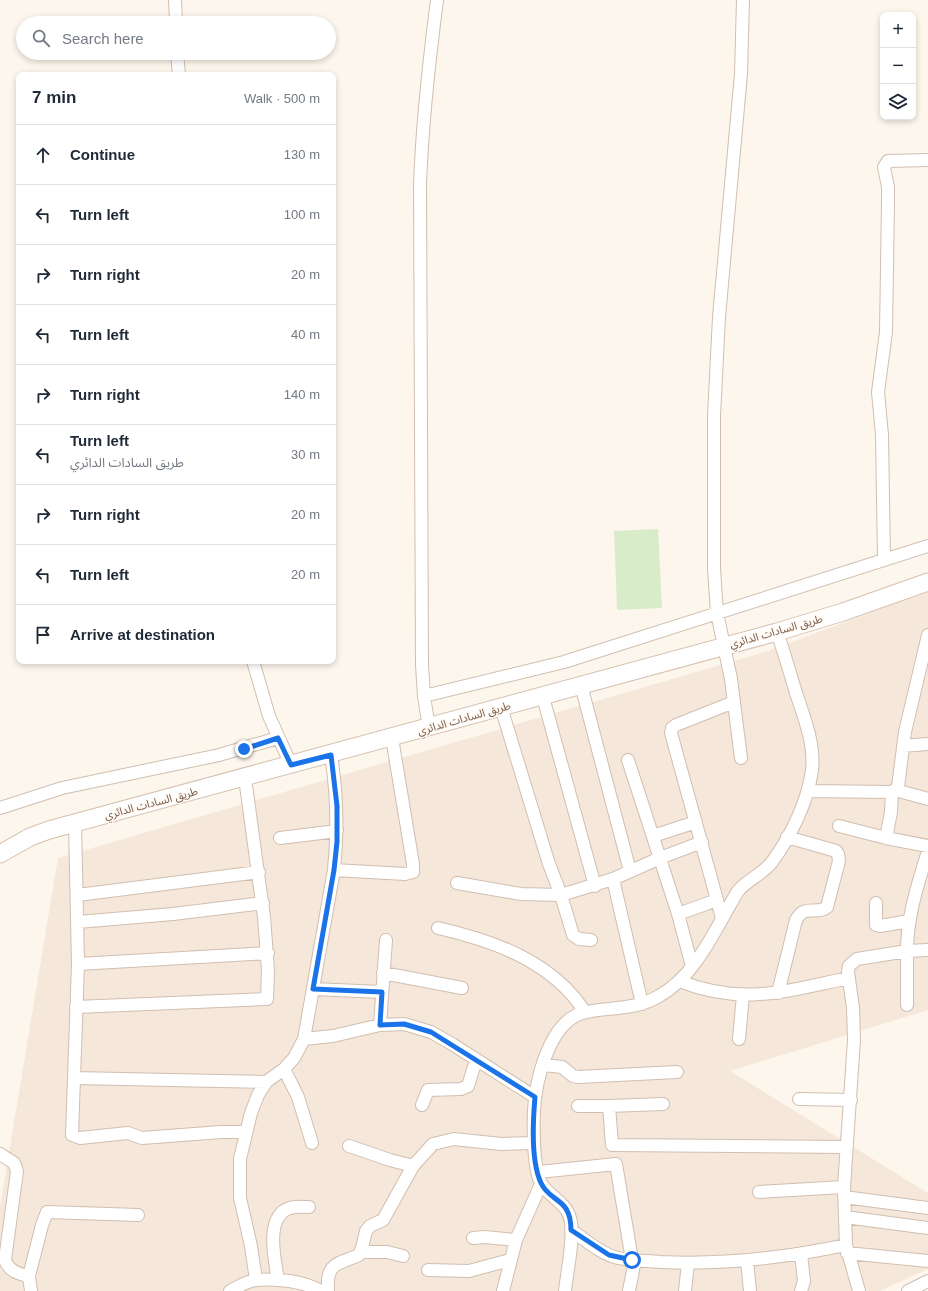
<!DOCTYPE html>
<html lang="en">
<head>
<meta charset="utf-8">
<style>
  :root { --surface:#fff; --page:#f6f6f7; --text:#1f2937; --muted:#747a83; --line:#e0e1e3 }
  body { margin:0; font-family:Arial,"Noto Sans Arabic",sans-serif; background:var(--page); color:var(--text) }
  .controls { position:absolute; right:12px; top:12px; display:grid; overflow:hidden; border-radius:8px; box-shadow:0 2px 6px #0003 }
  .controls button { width:36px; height:36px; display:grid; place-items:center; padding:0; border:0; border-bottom:1px solid var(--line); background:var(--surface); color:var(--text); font:20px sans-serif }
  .stop { position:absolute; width:12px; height:12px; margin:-9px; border:3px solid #1a73e8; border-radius:50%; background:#fff }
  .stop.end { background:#1a73e8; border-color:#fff; box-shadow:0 1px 4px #0008 }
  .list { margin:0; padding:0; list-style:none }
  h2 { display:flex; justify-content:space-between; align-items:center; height:52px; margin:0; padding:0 16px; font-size:17px }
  h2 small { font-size:13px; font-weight:400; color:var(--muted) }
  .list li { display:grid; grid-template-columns:26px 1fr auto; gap:12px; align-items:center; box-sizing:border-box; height:60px; padding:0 16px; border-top:1px solid var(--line) }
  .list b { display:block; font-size:15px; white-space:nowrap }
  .list p { margin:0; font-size:13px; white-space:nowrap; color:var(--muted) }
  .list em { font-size:13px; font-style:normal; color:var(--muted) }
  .icon { flex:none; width:22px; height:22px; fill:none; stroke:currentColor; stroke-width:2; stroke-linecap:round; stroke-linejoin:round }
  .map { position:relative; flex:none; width:928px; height:1291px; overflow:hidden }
  .search { position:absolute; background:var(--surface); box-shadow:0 2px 6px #0003; left:16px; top:16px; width:320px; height:44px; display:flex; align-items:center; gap:10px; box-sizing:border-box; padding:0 14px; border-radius:22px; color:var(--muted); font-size:15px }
  .panel { position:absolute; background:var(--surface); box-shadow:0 2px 6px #0003; left:16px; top:72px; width:320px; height:592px; border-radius:8px }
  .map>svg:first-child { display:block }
  .residential { fill:#f5e8da }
  .green { fill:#d8ecc9 }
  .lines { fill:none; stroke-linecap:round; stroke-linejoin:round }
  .minor-casing { stroke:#d1beb0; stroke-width:14 }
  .secondary-casing { stroke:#d6c0b0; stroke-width:19 }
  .minor { stroke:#fff; stroke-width:12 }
  .secondary { stroke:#fff; stroke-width:17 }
  .route { stroke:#1a73e8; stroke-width:5 }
  .labels { text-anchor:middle; stroke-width:3; stroke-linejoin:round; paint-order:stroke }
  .street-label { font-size:11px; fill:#7a5c4d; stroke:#fffaf3 }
</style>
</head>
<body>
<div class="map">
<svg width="928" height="1291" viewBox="0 0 928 1291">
  <rect width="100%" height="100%" fill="#fdf6ec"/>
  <path class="residential" d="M928,591V1010L730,1071L928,1193V1269L880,1291H0V1207L58,858L768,651Z"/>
  <path class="green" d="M658,529L662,608L617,610L614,531Z"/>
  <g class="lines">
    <g class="minor-casing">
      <path id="minor" d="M175,0L176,23
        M177,53L179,75
        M884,560L882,435L878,392L886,332L888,202V187L884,167L888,161L928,160
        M253,661L269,716L291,765
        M581,685L630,871
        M424,696L564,662L928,546
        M543,697L595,886
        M501,707L549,864L561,895L613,879L660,858L702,842
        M429,728L424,696L422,665L420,185C422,123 429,62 437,0
        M903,746L928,744
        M741,758L731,679L717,613L714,569V416L719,317L741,74L743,0
        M628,760L678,914L692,966
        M895,790L928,799
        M808,791L892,792L898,787L905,732L928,635
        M0,808L62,788L219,755L278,738
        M75,823L78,964L72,1135L80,1138L128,1133L142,1138L221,1132H246
        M839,826L886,838L891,812L892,792
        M653,836L696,822
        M280,838L337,831
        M886,838L928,846
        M334,870L405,874L413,872V864L392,738
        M613,879L642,1004
        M457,883L521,894L561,895L573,935L579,939L591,940
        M78,895L259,872
        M876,903V925L880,926L909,921
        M678,914L717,900
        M722,918L671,733L672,728L676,725L734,702
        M78,922L173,914L263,903
        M438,928C494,941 552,961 585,1012
        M78,964L268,953
        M383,973L462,988
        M679,981C743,1006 785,991 849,978
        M313,989L382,992
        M778,993L796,920C805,903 816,916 827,907L839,861L838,854L836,851L787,837
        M907,1005V951L928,950
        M76,1007L267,999L268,970L264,917L245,778
        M380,1025L386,940
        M304,1039L333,1036L380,1025L404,1024L431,1032L452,1044L535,1097
        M739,1039L743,995
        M544,1065L562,1067L573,1076L578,1077L677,1072
        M284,1069L298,1097L312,1143
        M74,1078L266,1082
        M799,1099L851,1100
        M663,1104L609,1106L612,1145L847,1147
        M422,1105L428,1090L461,1089L468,1086L476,1060
        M578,1106H609
        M349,1146L390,1160L413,1166
        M0,1154L14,1163L17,1171L5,1260C9,1271 18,1274 29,1276
        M539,1172L616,1164L632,1260
        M759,1192L844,1187
        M844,1197L928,1208
        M845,1217L928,1228
        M571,1230C586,1240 601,1254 618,1258C632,1261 647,1261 661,1262C724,1265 784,1258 846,1245
        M473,1238L485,1237L516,1240
        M361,1252H387L403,1256
        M847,1253L928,1261
        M801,1254L804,1281L801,1291
        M747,1261L750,1291
        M428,1270L469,1271L510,1260
        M256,1280L251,1246L240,1198V1159L251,1113L258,1095L266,1082L284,1069L294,1058L304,1039L334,870C338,831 337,793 331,755
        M278,1280C275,1261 264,1216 290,1208C296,1206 303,1207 309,1207
        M31,1291L29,1276L42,1225L47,1212L138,1215
        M230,1291C238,1287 247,1281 256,1280C276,1278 303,1281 321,1291
        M328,1291C326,1262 337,1265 359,1255L362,1248L366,1231L370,1226L383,1220L413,1166L433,1144L454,1139L501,1144L533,1143
        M503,1291L516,1240L541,1184
        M565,1291C567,1272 574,1240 571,1222C568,1203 551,1198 542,1185C532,1170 533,1116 535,1098C539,1069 553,1018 586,1012C611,1007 636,1010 659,996C697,975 716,927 738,891C748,879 763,874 772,862C791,836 808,801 812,770C815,744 804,717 796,693C790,673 784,652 777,632
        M629,1291L635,1260
        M685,1291L688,1263
        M859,1291L846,1245L845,1217L844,1187L854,1040L853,1008L848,972L849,966L857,959L907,951C907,916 918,884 928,851
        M908,1291L928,1281"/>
    </g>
    <g class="secondary-casing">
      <path id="secondary" d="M0,854L30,837L49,830L777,632L843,612L928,582"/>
    </g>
    <use href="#minor" class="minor"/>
    <use href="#secondary" class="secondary"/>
  </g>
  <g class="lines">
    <path class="route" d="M244,749L278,738L291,765L331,755L337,806V842L334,870L313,989L382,992L380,1025L404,1024L431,1032L535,1097C533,1120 531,1162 541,1183C550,1203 571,1197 571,1230L609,1255L632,1260"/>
  </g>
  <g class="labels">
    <g class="street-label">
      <text transform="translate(776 631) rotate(-16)" y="4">طريق السادات الدائري</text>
      <text transform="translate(464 718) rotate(-16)" y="4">طريق السادات الدائري</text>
      <text transform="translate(151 803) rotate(-15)" y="4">طريق السادات الدائري</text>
    </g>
  </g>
</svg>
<div class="controls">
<button>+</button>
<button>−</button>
<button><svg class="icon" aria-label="layers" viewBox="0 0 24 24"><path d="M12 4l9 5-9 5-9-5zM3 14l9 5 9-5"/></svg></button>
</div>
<div class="stop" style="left:632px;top:1260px"></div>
<div class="stop end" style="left:244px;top:749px"></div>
<div class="search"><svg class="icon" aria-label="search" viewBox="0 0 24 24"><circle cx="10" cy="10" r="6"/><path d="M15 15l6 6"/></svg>Search here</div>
<section class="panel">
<h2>7 min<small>Walk · 500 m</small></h2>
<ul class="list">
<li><svg class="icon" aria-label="ahead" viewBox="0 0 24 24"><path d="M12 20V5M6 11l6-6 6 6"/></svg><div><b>Continue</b></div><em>130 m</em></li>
<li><svg class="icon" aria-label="left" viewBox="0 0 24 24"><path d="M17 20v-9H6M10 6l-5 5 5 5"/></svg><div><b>Turn left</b></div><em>100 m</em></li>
<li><svg class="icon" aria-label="right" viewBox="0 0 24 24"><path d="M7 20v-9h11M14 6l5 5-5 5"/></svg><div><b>Turn right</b></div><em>20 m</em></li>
<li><svg class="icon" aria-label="left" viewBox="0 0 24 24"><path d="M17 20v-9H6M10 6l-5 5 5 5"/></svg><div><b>Turn left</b></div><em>40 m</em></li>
<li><svg class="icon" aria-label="right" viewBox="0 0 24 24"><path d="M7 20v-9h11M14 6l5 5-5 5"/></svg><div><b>Turn right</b></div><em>140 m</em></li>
<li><svg class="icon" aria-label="left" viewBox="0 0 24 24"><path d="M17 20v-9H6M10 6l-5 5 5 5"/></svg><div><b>Turn left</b><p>طريق السادات الدائري</p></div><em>30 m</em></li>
<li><svg class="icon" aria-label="right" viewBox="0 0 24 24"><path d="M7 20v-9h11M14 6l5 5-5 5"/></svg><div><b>Turn right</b></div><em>20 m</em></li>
<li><svg class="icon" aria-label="left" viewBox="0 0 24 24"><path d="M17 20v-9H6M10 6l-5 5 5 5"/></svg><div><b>Turn left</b></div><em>20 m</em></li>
<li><svg class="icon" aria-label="arrive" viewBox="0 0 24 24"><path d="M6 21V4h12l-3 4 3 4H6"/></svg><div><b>Arrive at destination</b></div></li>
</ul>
</section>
</div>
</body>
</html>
